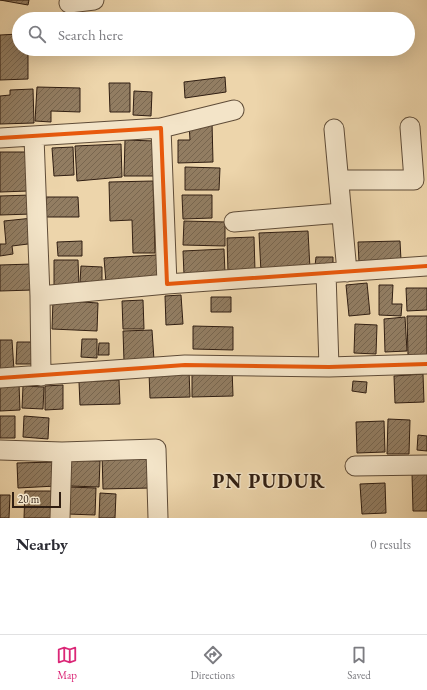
<!DOCTYPE html>
<html lang="en">
<head>
<meta charset="utf-8">
<style>
  :root { --surface:#fff; --page:#f7f7f7; --text:#2b2b33; --muted:#7c7c81; --line:#e1e1e2; --accent:#db2777 }
  body { margin:0; font-family:"EB Garamond",serif; background:var(--page); color:var(--text) }
  .scale { position:absolute; left:12px; bottom:10px; width:49px; box-sizing:border-box; padding-left:4px; border:2px solid #301e12; border-top:0; font-size:11px; line-height:14px; white-space:nowrap; color:#301e12; -webkit-text-stroke:3px #f3e4c8; paint-order:stroke }
  .list { margin:0; padding:0; list-style:none }
  h2 { display:flex; justify-content:space-between; align-items:center; height:52px; margin:0; padding:0 16px; font-size:17px }
  h2 small { font-size:13px; font-weight:400; color:var(--muted) }
  .icon { flex:none; width:22px; height:22px; fill:none; stroke:currentColor; stroke-width:2; stroke-linecap:round; stroke-linejoin:round }
  .map { position:relative; flex:none; width:427px; height:518px; overflow:hidden }
  .search { position:absolute; background:var(--surface); box-shadow:0 4px 16px #0002; left:12px; right:12px; top:12px; height:44px; display:flex; align-items:center; gap:10px; box-sizing:border-box; padding:0 14px; border-radius:22px; color:var(--muted); font-size:15px }
  .sheet { height:116px; background:var(--surface) }
  nav { display:flex; justify-content:space-around; align-items:center; box-sizing:border-box; height:56px; border-top:1px solid var(--line); background:var(--surface); font-size:11px; color:var(--muted) }
  nav a { display:grid; justify-items:center; gap:2px }
  nav .on { color:var(--accent) }
  .map>svg:first-child { display:block }
  .building { fill:url(#building-hatch); stroke:#301e12 }
  .lines { fill:none; stroke-linecap:round; stroke-linejoin:round }
  .minor-casing { stroke:#5f4c38; stroke-width:21 }
  .minor { stroke:#f3e4c8; stroke-width:19 }
  .cycleway-casing { stroke:#f3e4c8; stroke-width:6 }
  .cycleway { stroke:#e8590c; stroke-width:4 }
  .labels { text-anchor:middle; stroke-width:3; stroke-linejoin:round; paint-order:stroke }
  .district-label { font-size:20px; font-weight:bold; letter-spacing:1px; fill:#301e12; stroke:#f3e4c8 }
</style>
</head>
<body>
<div class="map">
<svg width="427" height="518" viewBox="0 0 427 518">
  <defs>
    <pattern id="building-hatch" width="6" height="6" patternUnits="userSpaceOnUse"><rect width="6" height="6" fill="#927d62"/><path d="M-1 1l2-2M0 6l6-6M5 7l2-2" fill="none" stroke="#78664f"/></pattern>
  </defs>
  <rect width="100%" height="100%" fill="#edd5ab"/>
  <filter id="stains"><feTurbulence type="fractalNoise" baseFrequency=".005" numOctaves="4"/><feColorMatrix values="0 0 0 0 .2 0 0 0 0 .09 0 0 0 0 .02 0 0 0 .5 -.17"/></filter>
  <radialGradient id="worn" r=".72"><stop offset=".6" stop-color="#630" stop-opacity="0"/><stop offset="1" stop-color="#630" stop-opacity=".3"/></radialGradient>
  <path class="building" d="M0,0H29L28,5Z
    M19,34V49H28V79L0,80V35Z
    M225,77L226,92L185,98L184,82Z
    M109,83H130V112H110Z
    M37,87L80,88V112L51,111V122L35,121Z
    M33,89L34,123L0,124V96L10,95V90Z
    M134,91L152,92L151,116L133,115Z
    M212,122L213,162L178,163V140H190L189,123Z
    M125,140L155,141L154,176H124Z
    M121,144L122,177L77,181L75,146Z
    M73,147L74,175L54,176L52,148Z
    M0,152H26L28,191L0,192Z
    M185,167L220,168L219,190H185Z
    M153,181L155,253H133L132,220L110,221L109,182Z
    M31,195L32,214L0,215V196Z
    M182,195H212V218L183,219Z
    M46,197H78L79,217H46Z
    M33,218L36,243L12,246L13,254L0,256V244H6L4,221Z
    M184,221L225,222V246L183,245Z
    M308,231L310,269L261,272L259,233Z
    M254,237L255,271L228,272L227,238Z
    M82,241V256H58L57,242Z
    M400,241L401,260L359,262L358,242Z
    M224,249L225,273L184,275L183,251Z
    M157,255L158,278L106,283L104,258Z
    M316,257H333V266H315Z
    M54,260H78L79,286H54Z
    M32,264L33,290L0,291V265Z
    M81,266L102,267V282H80Z
    M367,283L370,314L349,316L346,285Z
    M379,285H393L392,304H402L401,316L379,315Z
    M406,288H427V310L407,311Z
    M181,295L183,324L166,325L165,296Z
    M211,297H231V312H211Z
    M53,300L98,303L97,331L52,329Z
    M143,300L144,329H123L122,301Z
    M407,316H427V355H408Z
    M405,317L407,351L385,352L384,319Z
    M355,324L377,325L376,354L354,353Z
    M193,326L233,327V350L193,349Z
    M152,330L154,360L124,361L123,331Z
    M82,339H97V358L81,357Z
    M0,340H12L14,370H0Z
    M17,342H37V364H16Z
    M99,343H109V355H98Z
    M232,368L233,396L192,397V370Z
    M189,371L190,397L150,398L149,373Z
    M423,374L424,402L395,403L394,376Z
    M119,380L120,404L80,405L79,382Z
    M353,381L367,382L366,393L352,391Z
    M19,384L20,410L0,411V385Z
    M63,385V409L45,410V386Z
    M23,386L44,387L43,409L22,408Z
    M0,416H15V438H0Z
    M24,416L49,418L48,439L23,437Z
    M388,419L410,420L409,454H387Z
    M384,421L385,452L357,453L356,422Z
    M418,435L427,436V451L417,450Z
    M149,453L151,488L103,489L102,454Z
    M70,460L100,461L99,487L70,486Z
    M55,462L56,486L18,488L17,463Z
    M412,474H427V511H413Z
    M385,483L386,513L362,514L360,484Z
    M69,487L96,488L95,515L68,514Z
    M25,491H57V518H24Z
    M100,493L116,494L115,518H99Z
    M0,495H10L9,518H0Z"/>
  <g class="lines">
    <g class="minor-casing">
      <path id="minor" d="M69,3L94,0
        M161,128L234,110
        M334,129L347,272
        M34,137L40,296L167,284
        M0,138L161,128L167,284L427,266
        M339,180H414L410,127
        M234,222L341,213
        M326,273L329,367
        M40,296L41,376
        M0,378L185,365L329,367L427,364
        M0,450L62,452L60,518
        M62,452L156,449L158,518
        M355,466L427,465"/>
    </g>
    <use href="#minor" class="minor"/>
    <g class="cycleway-casing">
      <path id="cycleway" d="M0,138L161,128L167,284L427,266
        M0,378L185,365L329,367L427,364"/>
    </g>
    <use href="#cycleway" class="cycleway"/>
  </g>
  <g class="labels">
    <g class="district-label">
      <text x="269" y="488">PN PUDUR</text>
    </g>
  </g>
  <rect width="100%" height="100%" filter="url(#stains)"/>
  <rect width="100%" height="100%" fill="url(#worn)"/>
</svg>
<div class="scale">20 m</div>
<div class="search"><svg class="icon" aria-label="search" viewBox="0 0 24 24"><circle cx="10" cy="10" r="6"/><path d="M15 15l6 6"/></svg>Search here</div>
</div>
<section class="sheet">
<h2>Nearby<small>0 results</small></h2>
<ul class="list">
</ul>
</section>
<nav>
<a class="on"><svg class="icon" aria-label="map" viewBox="0 0 24 24"><path d="M3 6l6-2 6 2 6-2v14l-6 2-6-2-6 2zM9 4v14M15 6v14"/></svg>Map</a>
<a><svg class="icon" aria-label="directions" viewBox="0 0 24 24"><path d="M12 3l9 9-9 9-9-9zM9 14v-3h6M13 9l2 2-2 2"/></svg>Directions</a>
<a><svg class="icon" aria-label="saved" viewBox="0 0 24 24"><path d="M7 4h10v16l-5-4-5 4z"/></svg>Saved</a>
</nav>
</body>
</html>
